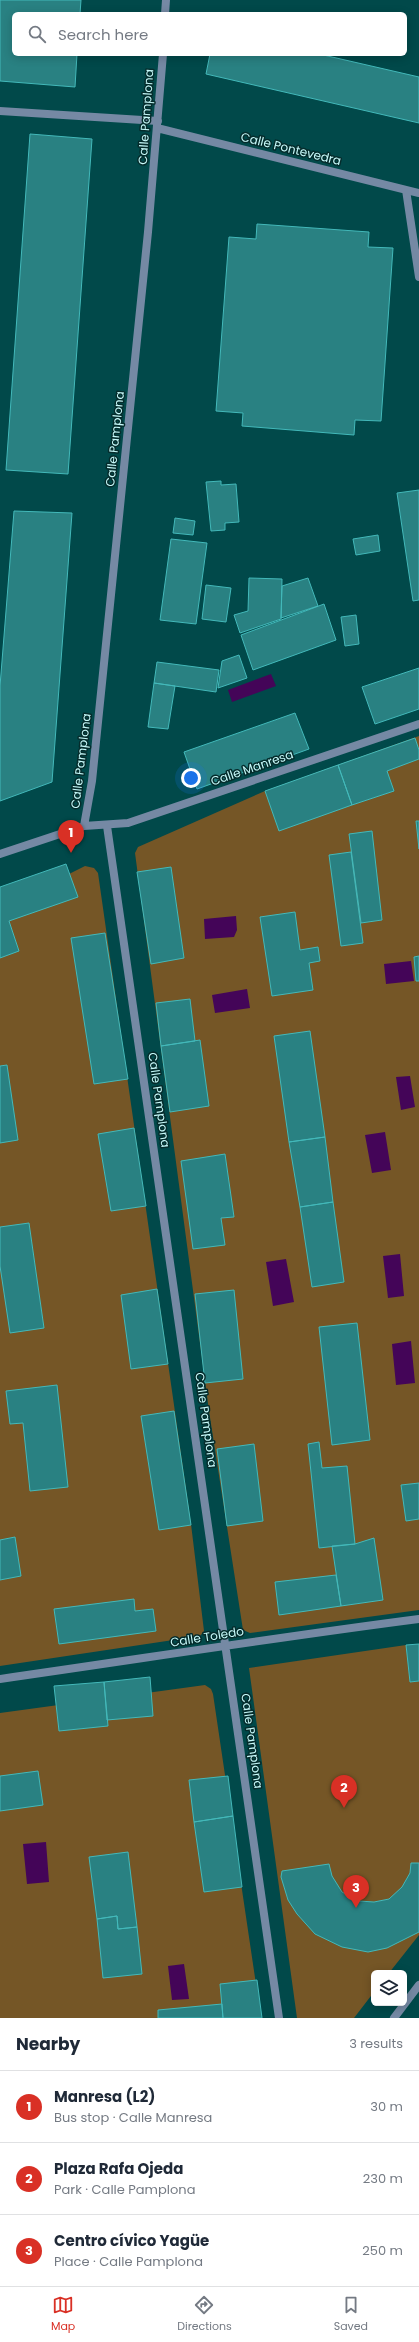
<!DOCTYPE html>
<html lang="en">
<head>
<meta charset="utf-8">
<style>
  :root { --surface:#fff; --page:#f2f2f3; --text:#1f2937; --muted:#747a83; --line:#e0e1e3; --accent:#d93025 }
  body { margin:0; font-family:Poppins,sans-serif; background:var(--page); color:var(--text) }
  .controls { position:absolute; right:12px; bottom:12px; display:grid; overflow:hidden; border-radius:6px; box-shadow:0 2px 10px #0003 }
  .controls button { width:36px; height:36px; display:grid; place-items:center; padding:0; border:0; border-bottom:1px solid var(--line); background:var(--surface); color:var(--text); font:20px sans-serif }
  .you { position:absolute; left:191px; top:778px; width:14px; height:14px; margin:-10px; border:3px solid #fff; border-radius:50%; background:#1a73e8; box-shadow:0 0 0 6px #1a73e833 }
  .badge { display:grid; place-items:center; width:26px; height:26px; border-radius:50%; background:var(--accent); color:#fff; font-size:13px; font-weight:700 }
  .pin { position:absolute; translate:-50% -33px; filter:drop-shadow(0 1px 2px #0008) }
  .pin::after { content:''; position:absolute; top:21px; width:14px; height:12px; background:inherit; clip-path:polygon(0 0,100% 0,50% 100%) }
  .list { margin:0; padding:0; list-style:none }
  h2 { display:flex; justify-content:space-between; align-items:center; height:52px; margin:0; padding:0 16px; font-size:17px }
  h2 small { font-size:13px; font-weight:400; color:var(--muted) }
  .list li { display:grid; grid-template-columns:26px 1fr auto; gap:12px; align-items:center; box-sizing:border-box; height:72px; padding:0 16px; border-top:1px solid var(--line) }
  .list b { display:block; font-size:15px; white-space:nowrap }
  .list p { margin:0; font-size:13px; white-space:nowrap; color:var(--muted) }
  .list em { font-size:13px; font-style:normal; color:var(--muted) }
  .icon { flex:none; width:22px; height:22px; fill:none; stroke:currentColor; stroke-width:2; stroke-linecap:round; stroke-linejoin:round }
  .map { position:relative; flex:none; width:419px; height:2018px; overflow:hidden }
  .search { position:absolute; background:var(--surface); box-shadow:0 2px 10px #0003; left:12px; right:12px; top:12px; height:44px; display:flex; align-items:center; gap:10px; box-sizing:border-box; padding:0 14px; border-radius:6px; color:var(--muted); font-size:15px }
  .sheet { height:268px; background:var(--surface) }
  nav { display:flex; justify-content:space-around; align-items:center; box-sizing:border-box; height:56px; border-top:1px solid var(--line); background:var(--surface); font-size:11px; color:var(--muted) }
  nav a { display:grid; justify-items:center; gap:2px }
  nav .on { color:var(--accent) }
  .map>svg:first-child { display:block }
  .green { fill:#755626 }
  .water { fill:#440558 }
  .building { fill:#298182; stroke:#43b9ba }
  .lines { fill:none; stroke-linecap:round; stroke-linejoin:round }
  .street { stroke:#7589a4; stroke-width:8 }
  .labels { text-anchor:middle; stroke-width:3; stroke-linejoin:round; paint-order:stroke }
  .street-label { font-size:12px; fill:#c7fafa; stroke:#052c2c }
</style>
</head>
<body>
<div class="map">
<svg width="419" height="2018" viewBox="0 0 419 2018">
  <rect width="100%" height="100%" fill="#01494a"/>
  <path class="green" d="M419,736V1610L250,1633L243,1630L209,1411L135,853L138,847L265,791Z
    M85,866L94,868L98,873L191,1524L204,1631L200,1636L0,1666V898L69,874Z
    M406,1645L410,1682L419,1681V1935L389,1973H374V1992L354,2018H297L249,1668Z
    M205,1685L211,1689L213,1694L261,2018H0V1713Z"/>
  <path class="water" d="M271,674L276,686L232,702L228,690Z
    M236,916L237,930L234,937L205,939L204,919Z
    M411,961L414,981L386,984L384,964Z
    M247,989L250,1008L215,1013L212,995Z
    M410,1076L415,1107L401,1110L396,1077Z
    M385,1132L391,1170L372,1173L365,1135Z
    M400,1254L404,1296L388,1298L383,1256Z
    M286,1259L294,1302L273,1306L266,1262Z
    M411,1341L415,1383L396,1385L392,1344Z
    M46,1842L49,1882L27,1884L23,1844Z
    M184,1964L189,1999L172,2000L168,1966Z"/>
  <path class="building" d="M0,0H81L80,14H14V54H77L75,87L0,81Z
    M210,54H319L419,77V123L206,74Z
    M30,134L92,139L68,474L6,470Z
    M257,224L369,232L368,247L393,248L381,421L355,420L354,435L242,426L243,413L216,411L229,237L256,239Z
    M221,481V485L236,484L239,522L225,523V530L211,531L206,482Z
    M419,490V600L413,601L397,493Z
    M14,511L72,513L52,782L0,801V686Z
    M175,518L195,521L193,535L173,533Z
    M378,535L380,551L356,555L353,539Z
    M171,539L207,543L196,624L160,620Z
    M249,578L282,579L281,619L240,633L234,615L248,611Z
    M308,578L318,606L281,618L282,586Z
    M206,585L231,588L226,622L202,619Z
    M324,604L336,640L253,670L241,635Z
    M356,615L359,644L345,646L341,617Z
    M239,655L247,678L218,688L222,661Z
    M157,662L219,670L216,692L154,683Z
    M419,668V709L375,724L362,687Z
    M154,683L175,686L168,729L148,727Z
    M295,713L309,749L197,789L184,752Z
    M415,738L419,750V759L387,771L394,791L352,805L338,765Z
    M338,765L352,805L279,831L265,791Z
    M416,821H419V849Z
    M372,831L382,920L361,923L349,834Z
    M351,852L363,943L341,946L329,855Z
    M66,864L78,897L9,921L19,951L0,958V887Z
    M171,867L184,958L151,964L137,872Z
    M295,912L300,950L318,947L320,961L309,963L313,990L272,996L260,917Z
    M105,933L128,1079L94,1084L71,938Z
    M419,956V981H416L414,957Z
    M190,999L195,1041L161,1046L156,1003Z
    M310,1031L325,1137L289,1142L274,1036Z
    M200,1040L209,1106L170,1112L161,1046Z
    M7,1065L18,1140L0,1143V1066Z
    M134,1128L146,1206L111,1211L98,1134Z
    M325,1137L333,1202L300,1207L289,1142Z
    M225,1154L234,1217L221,1218L225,1245L193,1249L181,1161Z
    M333,1202L344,1282L312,1287L300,1207Z
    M29,1223L44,1328L10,1333L0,1266V1227Z
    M157,1289L168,1364L131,1369L121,1295Z
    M234,1290L243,1379L205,1383L195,1294Z
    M357,1323L370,1440L332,1445L319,1327Z
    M57,1385L68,1487L30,1491L23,1423L10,1424L6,1391Z
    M174,1411L191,1525L159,1530L141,1416Z
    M319,1442L322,1468L347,1466L355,1544L319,1548L308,1444Z
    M254,1444L263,1521L227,1526L217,1449Z
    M419,1483V1519L406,1521L401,1485Z
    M15,1537L21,1576L0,1580V1540Z
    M374,1538L383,1600L341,1606L332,1546L355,1544Z
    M336,1575L341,1606L279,1615L275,1582Z
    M134,1599L135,1611L153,1609L156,1631L59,1644L54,1609Z
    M419,1644V1681L410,1682L406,1645Z
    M150,1677L153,1716L107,1720L104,1682Z
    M104,1682L108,1726L59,1731L54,1686Z
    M38,1771L43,1805L0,1811V1776Z
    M228,1776L233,1816L194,1822L189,1780Z
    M233,1816L242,1887L204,1892L194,1822Z
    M128,1852L137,1927L118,1929L117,1916L97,1919L89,1857Z
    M411,1863H419V1932L387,1948L368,1952L342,1947L315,1934L297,1914L288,1900L281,1877L282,1871L329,1864L332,1876L342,1892L359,1901L374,1902L389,1899L402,1887L410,1873Z
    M117,1916L118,1929L137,1927L142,1974L103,1978L97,1919Z
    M257,1980L262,2018H223L220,1984Z
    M222,2004L223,2018H158V2010Z"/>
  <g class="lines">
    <path class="street" d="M165,14L166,0
      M0,111L158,121
      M157,128L419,193
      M406,190L419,277
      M84,826L92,781L148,232L163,54
      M107,826L279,2018
      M0,854L84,826L128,823L419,724
      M0,1679C140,1659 279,1637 419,1619
      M394,2018L419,1985"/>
  </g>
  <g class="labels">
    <g class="street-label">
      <text transform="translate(146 117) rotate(-86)" y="4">Calle Pamplona</text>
      <text transform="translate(291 149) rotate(14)" y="4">Calle Pontevedra</text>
      <text transform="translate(115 439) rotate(-84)" y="4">Calle Pamplona</text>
      <text transform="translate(81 761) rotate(-83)" y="4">Calle Pamplona</text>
      <text transform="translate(252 768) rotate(-19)" y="4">Calle Manresa</text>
      <text transform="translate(159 1100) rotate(82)" y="4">Calle Pamplona</text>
      <text transform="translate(206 1420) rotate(82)" y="4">Calle Pamplona</text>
      <text transform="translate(207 1637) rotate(-9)" y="4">Calle Toledo</text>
      <text transform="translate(252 1741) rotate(82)" y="4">Calle Pamplona</text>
    </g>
  </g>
</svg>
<div class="controls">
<button><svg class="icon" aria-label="layers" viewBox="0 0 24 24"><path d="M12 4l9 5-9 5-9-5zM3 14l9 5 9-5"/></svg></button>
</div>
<div class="you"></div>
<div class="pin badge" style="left:71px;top:853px">1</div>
<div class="pin badge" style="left:344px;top:1808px">2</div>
<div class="pin badge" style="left:356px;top:1908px">3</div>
<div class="search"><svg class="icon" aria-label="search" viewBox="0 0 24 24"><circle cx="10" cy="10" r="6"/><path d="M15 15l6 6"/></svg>Search here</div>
</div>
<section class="sheet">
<h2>Nearby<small>3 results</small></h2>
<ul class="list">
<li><span class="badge">1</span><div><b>Manresa (L2)</b><p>Bus stop · Calle Manresa</p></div><em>30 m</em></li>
<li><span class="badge">2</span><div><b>Plaza Rafa Ojeda</b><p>Park · Calle Pamplona</p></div><em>230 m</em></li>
<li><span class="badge">3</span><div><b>Centro cívico Yagüe</b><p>Place · Calle Pamplona</p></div><em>250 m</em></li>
</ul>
</section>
<nav>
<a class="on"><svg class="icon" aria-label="map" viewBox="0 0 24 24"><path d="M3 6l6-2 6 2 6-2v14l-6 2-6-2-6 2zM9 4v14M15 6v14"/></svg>Map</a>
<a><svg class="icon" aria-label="directions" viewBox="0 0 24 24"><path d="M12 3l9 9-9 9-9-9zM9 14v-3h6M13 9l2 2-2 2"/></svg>Directions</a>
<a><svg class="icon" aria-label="saved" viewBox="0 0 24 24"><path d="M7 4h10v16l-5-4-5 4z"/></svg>Saved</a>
</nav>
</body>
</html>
